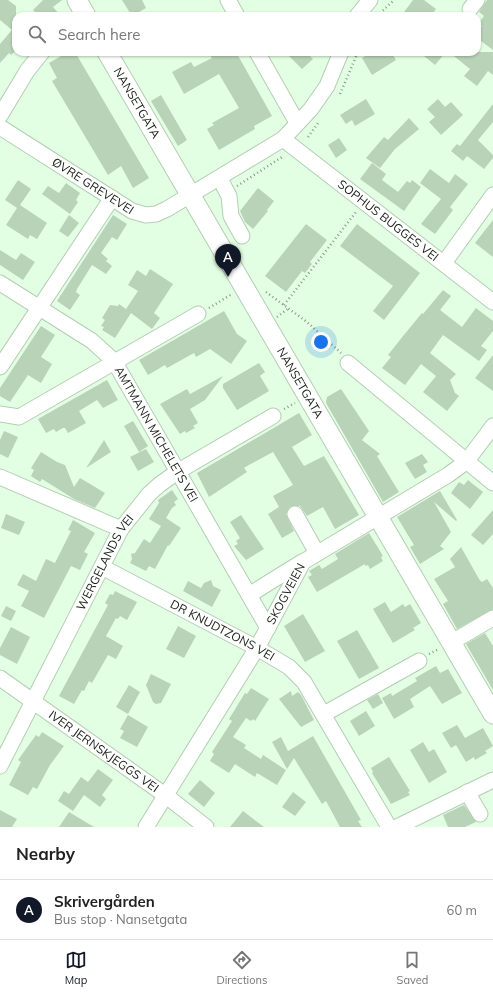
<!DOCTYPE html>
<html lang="en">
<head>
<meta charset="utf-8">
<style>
  :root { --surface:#fff; --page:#f2f2f2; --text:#222; --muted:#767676; --line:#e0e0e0; --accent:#111827 }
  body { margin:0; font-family:Mulish,sans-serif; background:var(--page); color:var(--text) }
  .you { position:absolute; left:321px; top:342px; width:14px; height:14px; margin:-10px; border:3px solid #fff; border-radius:50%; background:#1a73e8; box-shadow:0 0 0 6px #1a73e833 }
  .badge { display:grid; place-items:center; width:26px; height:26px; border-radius:50%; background:var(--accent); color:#fff; font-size:13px; font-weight:700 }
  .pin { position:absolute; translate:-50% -33px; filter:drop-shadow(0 1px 2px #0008) }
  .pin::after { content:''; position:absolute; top:21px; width:14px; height:12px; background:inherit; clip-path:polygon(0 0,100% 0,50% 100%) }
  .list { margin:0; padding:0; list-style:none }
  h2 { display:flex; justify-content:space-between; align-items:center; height:52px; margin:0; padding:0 16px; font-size:17px }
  h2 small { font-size:13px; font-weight:400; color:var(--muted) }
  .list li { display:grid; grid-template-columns:26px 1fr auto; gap:12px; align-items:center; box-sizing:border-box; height:60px; padding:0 16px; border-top:1px solid var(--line) }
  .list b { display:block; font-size:15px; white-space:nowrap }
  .list p { margin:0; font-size:13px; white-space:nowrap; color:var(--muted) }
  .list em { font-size:13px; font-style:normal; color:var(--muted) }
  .icon { flex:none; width:22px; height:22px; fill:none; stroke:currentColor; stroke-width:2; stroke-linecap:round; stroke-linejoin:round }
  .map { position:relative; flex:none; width:493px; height:827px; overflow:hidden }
  .search { position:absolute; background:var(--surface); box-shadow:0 1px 3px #0004; left:12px; right:12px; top:12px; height:44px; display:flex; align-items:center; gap:10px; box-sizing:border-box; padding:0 14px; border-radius:12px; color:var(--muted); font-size:15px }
  .sheet { height:112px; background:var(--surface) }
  nav { display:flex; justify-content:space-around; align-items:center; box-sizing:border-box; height:56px; border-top:1px solid var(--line); background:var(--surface); font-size:11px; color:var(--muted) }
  nav a { display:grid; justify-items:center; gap:2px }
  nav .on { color:var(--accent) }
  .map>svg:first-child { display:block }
  .building { fill:#b8d3b8 }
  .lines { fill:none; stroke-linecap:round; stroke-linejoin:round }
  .minor-casing { stroke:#b3ceb3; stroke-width:17 }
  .major-casing { stroke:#b3ceb3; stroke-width:21 }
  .path { stroke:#879b88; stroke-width:2.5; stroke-dasharray:1 3; stroke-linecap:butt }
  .minor { stroke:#fff; stroke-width:15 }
  .major { stroke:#fff; stroke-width:19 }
  .labels { text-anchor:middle; stroke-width:4; stroke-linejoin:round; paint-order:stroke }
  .street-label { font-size:12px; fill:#162017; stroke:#e3ffe3 }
</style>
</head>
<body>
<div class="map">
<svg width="493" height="827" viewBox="0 0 493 827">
  <rect width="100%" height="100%" fill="#e3ffe3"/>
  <path class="building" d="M0,0H8L16,6V50L11,55L9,53L0,63V44L12,30L0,20Z
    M43,0H62L53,7L61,16H39L33,10Z
    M122,0H142L146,8L132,16Z
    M413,0H424L436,9L431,16H401Z
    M487,0H493V50L477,38V32L482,26L479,23L484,16L479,12Z
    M68,52H75L149,178L133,188L121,166L108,175L52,81L57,78L49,63Z
    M208,52H236L272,116L254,126L255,129L219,150L207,129L214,125L212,123L239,108L219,74L184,94L172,72L191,62L194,67L212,58Z
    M285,52H306L313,59L302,69Z
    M372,52H391L396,60L372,75L362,58Z
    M419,52H446L435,65Z
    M449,52H493V75L488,71L477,86L464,76L470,69Z
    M161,95L187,140L178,146L151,101Z
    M366,99L375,114L355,126L352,120L346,124L340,115Z
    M438,99L445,107L451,102L463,115L441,135L429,122L435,117L427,109Z
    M493,104V122L478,140L493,155V158L484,169L467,156L463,161L451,151L457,144L460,146Z
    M409,118L419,129L395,149L380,168L366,158L384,137L388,140Z
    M339,138L347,150L336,158L328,145Z
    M372,163L386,174L382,180L398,192L407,181L410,183L412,180L421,187L404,211L360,179Z
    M430,169L449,183L455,174L468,184L450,207L453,210L435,234L421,224L441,199L420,183Z
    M18,180L31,189L20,205L47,223L37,239L30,235L28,239L6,225L17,208L5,200Z
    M66,183L80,193L76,200L78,202L70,214L42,194L48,186L59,193Z
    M258,188L274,201L267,210L268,211L253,229L245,222L240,211Z
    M69,215L79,223L68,237L59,231Z
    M113,215L127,224L117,240L112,237L101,253L108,259L106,261L112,266L106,274L92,265L77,289L76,292L80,295L70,310L57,301Z
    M493,220V257L475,243Z
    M306,224L327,240L310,262L312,264L305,273L302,271L286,292L265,276Z
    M357,224L420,273L384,320L373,311L393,286L340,246Z
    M0,250L16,260L21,253L35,262L23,280L0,265Z
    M150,269L173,284L154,313L160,318L152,329L131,313L115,338L102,330L104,327L101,326L105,320L102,318L110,305L118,306L119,304L126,309L138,291L128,285L137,270L146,276Z
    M443,290L451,296L440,310L462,327L476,308L493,321V331L481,346L487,350L479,361L443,335L430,353L456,374L450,380L455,393L459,396L447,411L423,392L436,376L421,364L405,385L382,368L391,357L388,355L403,336L422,313L423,314Z
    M224,311L237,334L247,341L231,364L210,349L196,357L194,353L167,368L165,365L148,375L139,360Z
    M41,326L55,335L41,357L52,364L41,383L28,375L10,402L0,396V388Z
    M493,355V391L475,378Z
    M259,363L265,372L260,376L269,391L237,410L223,388V384Z
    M223,376L205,400L190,409L198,423L193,426L195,428L186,433L185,431L180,434L160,404L187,389L190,394Z
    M107,380L118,400L103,408L97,400L79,411L86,423L68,433L65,428H63L56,432L54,429L46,433L38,419Z
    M341,389L369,431L362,440L380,454L377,456L399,492L383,502L326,403L327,397Z
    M299,413L312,435L292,447L304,466L324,456L359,515L335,529L323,507L307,516L300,506H291L286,514L294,531L282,538L268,514L279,507L273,496L293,485L273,452L247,466L244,468L247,472L209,497L197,473Z
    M133,421L148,446L139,452L124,426Z
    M4,431L18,437L8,458L0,454V440Z
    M104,440L111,452L86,468Z
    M146,449L154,462L138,471L130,457Z
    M41,452L57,462L65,465L74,487L80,478L105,493L95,508L74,499L42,479L40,482L31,476L34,470L31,468Z
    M422,454L428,462L423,465L427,472L415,479L405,463Z
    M468,480L483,492L470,509L451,493L459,482L464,485Z
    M172,490L178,499L174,502L176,505L172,508L166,518L181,528L169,546L168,545L155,569L149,566L146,571L130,563L132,559L131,554L135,553L144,539L150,543L161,526L149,519L159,503L158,500Z
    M440,491L457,520L456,521L434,502L451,532L440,546L444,549L420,564L410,547L414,545L397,517Z
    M493,510V534L483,545L471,535Z
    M6,514L25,522L19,535L1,528Z
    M241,515L264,549L246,560L234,546L238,544L236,541L240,538L230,522Z
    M73,520L95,533L84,552L88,554L80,570L71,566L44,618L21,606L29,591L17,585L23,574L36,581L46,559L55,563L71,531L68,530Z
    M369,533L383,556L381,557L383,561L370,569L368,565L365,566V564L317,592L308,577L312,575L309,571L319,565L322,569L338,559L335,554Z
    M461,547L479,579L482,582L487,579L493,588V609L457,629L443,604L448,601L434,579L455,567L450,559Z
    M211,580L213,586L221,590L212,607L183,591L188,581L201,588L204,583Z
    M115,591L137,602L127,620L120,616L118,619L116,618L106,636L123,646L116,659L108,655L92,683L89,681L84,691L82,690L74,704L59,696L108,605L105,603L110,594L113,595Z
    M385,602L391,612L403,604L405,607L410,604L421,623L413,628L415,630L393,643L373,609Z
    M6,606L16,611L11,621L1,616Z
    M303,614L325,651L305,662L284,626Z
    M178,626L196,636L184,658L166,649Z
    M11,627L30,637L17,664L0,655V648Z
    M357,630L379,668L359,679L337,641Z
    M485,633L493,646V690L466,644Z
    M436,666L440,673L448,669L462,693L442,704L430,686L410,699L414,707L394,719L382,698L391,693L392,696L417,681L415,678Z
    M151,674L171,684L161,703L156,704L153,702L146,685Z
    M129,685L140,692L128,714L116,707Z
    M251,688L269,699L255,721L253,719L251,721L246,718L233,737L246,745L244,748L261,759L263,755L286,770L277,785L257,773L255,777L235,764L229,773L210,761L214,754L212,752L232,721L229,719L245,693L247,694Z
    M291,691L292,696L298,692L301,695L314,720L301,727L279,699Z
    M378,694L383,703L373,709L367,700Z
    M366,711L375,726L359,736L350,721Z
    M128,715L148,727L137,747L120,738L124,731L120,729Z
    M457,725L465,738L483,728L493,746L485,751L487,753L475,760L474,757L466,762L456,745L451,748L442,733Z
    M42,732L64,746L50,765L37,789L33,787L28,795L9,785L21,762L18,760L36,735L39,737Z
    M313,736L361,820L358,821L362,827H340L326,801L322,804L294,758L287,769L272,742L281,737L288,751Z
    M423,742L429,752L434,749L447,772L429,783L410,750Z
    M389,757L410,791L408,792L410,795L391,804L372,773L373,772L371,768Z
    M98,769L113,780L102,795L106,799L100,807L84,795L73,811L58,801L64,791L69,794L81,777L88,782Z
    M200,780L215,793L204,807L188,794Z
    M293,792L306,802L295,816L282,807Z
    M464,805L476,822L465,827H448L443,815Z
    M0,810L17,819L12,827H0Z
    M243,811L264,827H230Z
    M69,812L94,827H59Z"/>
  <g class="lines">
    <g class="minor-casing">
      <g id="minor">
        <path d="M228,0L237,16"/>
        <path d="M470,9L477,0"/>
        <path d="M357,16L370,0"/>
        <path d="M257,52L295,119"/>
        <path d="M0,116L27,71L42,52"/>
        <path id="s1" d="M0,127L132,211L146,215L156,214L167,209L283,139L311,109L327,86L341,52"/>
        <path id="s2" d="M283,139L493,302"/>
        <path d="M220,179L229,196L231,216L242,236"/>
        <path d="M444,263L493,195"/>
        <path id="s3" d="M0,283L92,341L114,361L268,628"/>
        <path d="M348,363L493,483"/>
        <path d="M0,367L112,198"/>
        <path d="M0,414L19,417L198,314"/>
        <path d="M0,477L121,529"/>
        <path d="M295,514L317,553"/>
        <path id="s4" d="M102,567L257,648L289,667L304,682L389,827"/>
        <path d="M249,595L302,562"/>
        <path d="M452,642L493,618"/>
        <path id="s5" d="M0,678L165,795L206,827"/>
        <path d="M324,714L419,661"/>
        <path id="s6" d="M0,766L121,529L149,494L159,485L177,472L273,416"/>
        <path d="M467,792L480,814"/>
        <path id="s7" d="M146,827L257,648L303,562L448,475L466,462L493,426"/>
        <path d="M397,827L493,780"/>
      </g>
    </g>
    <g class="major-casing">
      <g id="major">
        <path d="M77,0L86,16"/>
        <path id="s8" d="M107,52L493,714"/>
      </g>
    </g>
    <path class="path" d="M377,16L394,0
      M340,94L358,52
      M308,137L318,123
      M237,186L282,157
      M266,292L307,322L341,353
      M284,305L356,212
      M209,308L232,294
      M277,317L289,308
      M284,409L295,403
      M429,654L439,649"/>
    <use href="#minor" class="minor"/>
    <use href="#major" class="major"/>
  </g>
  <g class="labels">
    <g class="street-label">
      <text dy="4" stroke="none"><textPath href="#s8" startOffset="59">NANSETGATA</textPath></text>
      <text dy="4" stroke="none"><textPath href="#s1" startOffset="110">ØVRE GREVEVEI</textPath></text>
      <text dy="4" stroke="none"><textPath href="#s2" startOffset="133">SOPHUS BUGGES VEI</textPath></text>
      <text dy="4" stroke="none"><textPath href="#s8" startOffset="383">NANSETGATA</textPath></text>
      <text dy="4" stroke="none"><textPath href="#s3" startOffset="223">AMTMANN MICHELETS VEI</textPath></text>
      <text dy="4" stroke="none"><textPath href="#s6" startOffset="229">WERGELANDS VEI</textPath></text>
      <text dy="4" stroke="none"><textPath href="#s7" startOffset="272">SKOGVEIEN</textPath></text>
      <text dy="4" stroke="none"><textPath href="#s4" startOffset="136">DR KNUDTZONS VEI</textPath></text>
      <text dy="4" stroke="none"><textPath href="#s5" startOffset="127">IVER JERNSKJEGGS VEI</textPath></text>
    </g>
  </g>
</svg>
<div class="you"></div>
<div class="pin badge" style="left:228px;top:277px">A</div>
<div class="search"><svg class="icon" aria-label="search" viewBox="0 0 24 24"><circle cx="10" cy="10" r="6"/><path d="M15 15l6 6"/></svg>Search here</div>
</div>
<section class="sheet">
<h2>Nearby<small></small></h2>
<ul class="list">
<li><span class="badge">A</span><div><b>Skrivergården</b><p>Bus stop · Nansetgata</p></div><em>60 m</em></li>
</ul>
</section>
<nav>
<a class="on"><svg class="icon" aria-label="map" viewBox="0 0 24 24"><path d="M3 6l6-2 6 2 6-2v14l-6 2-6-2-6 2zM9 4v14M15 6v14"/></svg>Map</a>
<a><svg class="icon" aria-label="directions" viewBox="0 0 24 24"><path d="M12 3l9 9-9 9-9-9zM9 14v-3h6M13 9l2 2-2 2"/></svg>Directions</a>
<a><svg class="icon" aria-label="saved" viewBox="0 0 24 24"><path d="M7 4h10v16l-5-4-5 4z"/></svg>Saved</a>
</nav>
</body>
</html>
